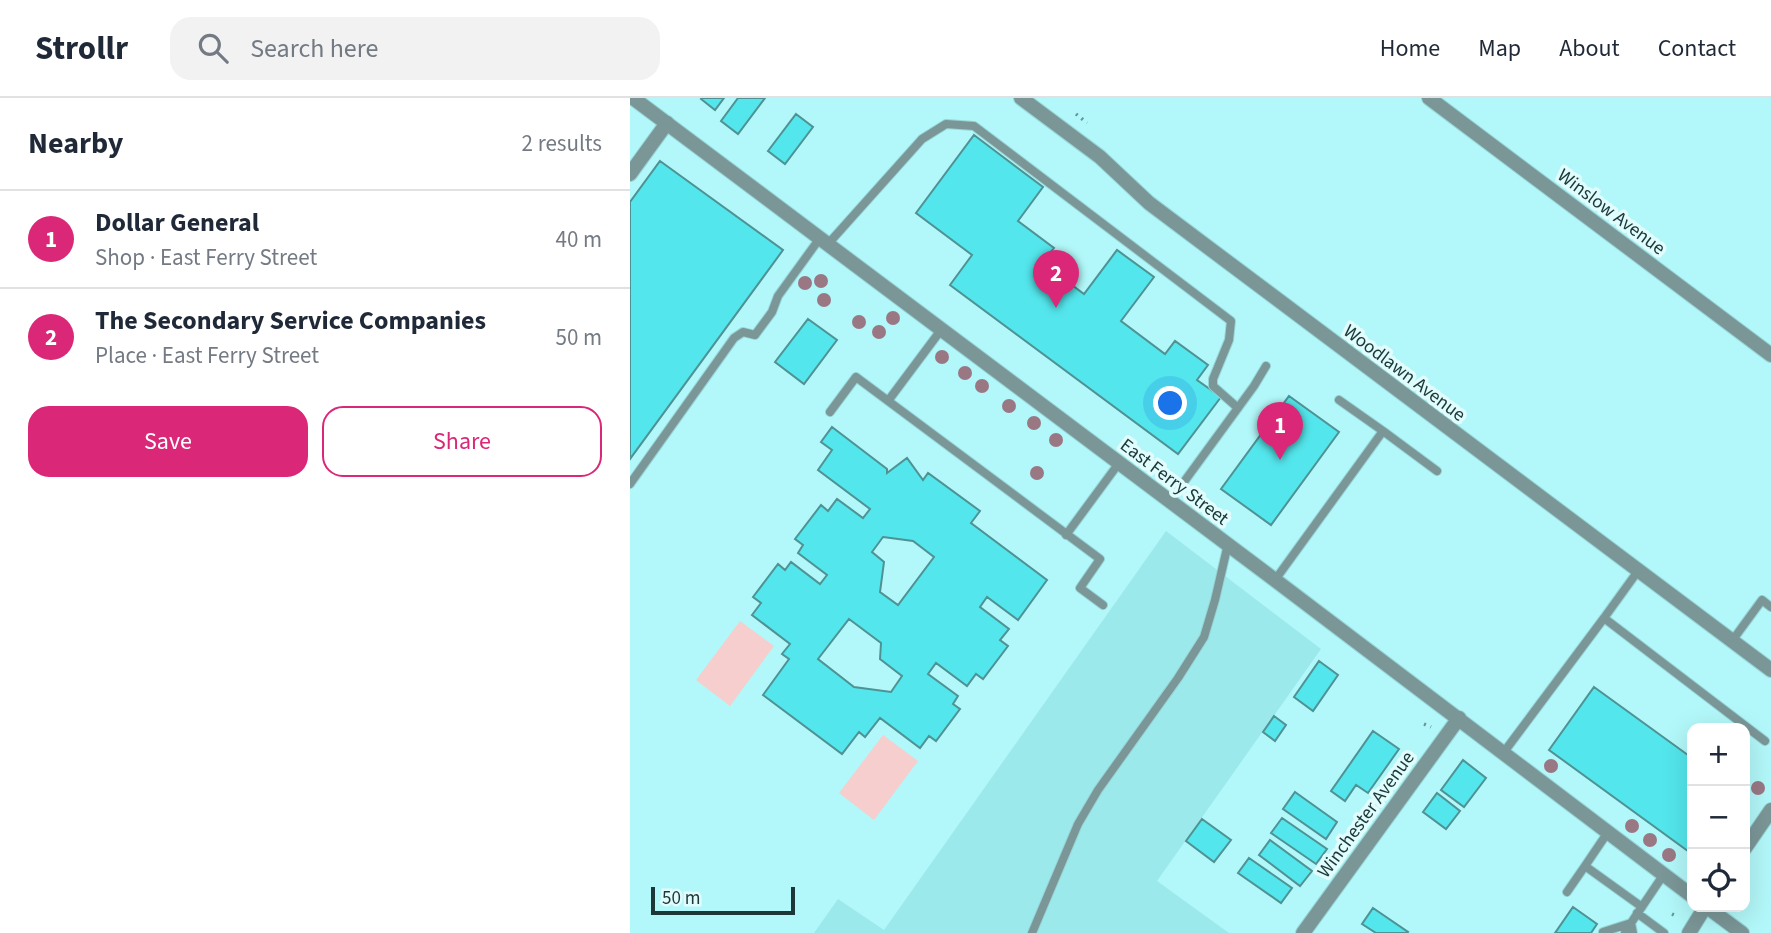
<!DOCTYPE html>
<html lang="en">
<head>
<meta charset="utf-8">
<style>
  :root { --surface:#fff; --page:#f2f2f3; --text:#1f2937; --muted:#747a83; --line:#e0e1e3; --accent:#db2777 }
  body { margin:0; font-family:"Source Sans 3",sans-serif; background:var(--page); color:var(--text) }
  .controls { position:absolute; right:21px; bottom:21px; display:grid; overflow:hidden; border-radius:14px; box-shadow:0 7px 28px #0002 }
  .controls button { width:63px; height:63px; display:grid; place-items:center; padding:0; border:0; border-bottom:2px solid var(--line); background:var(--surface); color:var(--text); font:35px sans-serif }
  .scale { position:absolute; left:21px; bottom:18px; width:144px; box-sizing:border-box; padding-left:7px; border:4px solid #1b3738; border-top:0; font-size:19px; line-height:24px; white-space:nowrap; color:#1b3738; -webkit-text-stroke:5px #e1fcfc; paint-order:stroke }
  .you { position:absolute; left:541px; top:306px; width:24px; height:24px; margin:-18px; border:5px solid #fff; border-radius:50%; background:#1a73e8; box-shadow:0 0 0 10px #1a73e833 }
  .badge { display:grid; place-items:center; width:46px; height:46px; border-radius:50%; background:var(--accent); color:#fff; font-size:23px; font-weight:700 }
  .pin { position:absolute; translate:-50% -58px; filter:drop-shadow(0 2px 4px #0008) }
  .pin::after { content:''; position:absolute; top:37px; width:24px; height:21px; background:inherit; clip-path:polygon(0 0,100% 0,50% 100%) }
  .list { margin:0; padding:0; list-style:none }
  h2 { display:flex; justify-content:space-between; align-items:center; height:91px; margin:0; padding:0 28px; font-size:30px }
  h2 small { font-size:23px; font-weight:400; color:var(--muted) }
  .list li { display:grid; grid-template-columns:46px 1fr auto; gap:21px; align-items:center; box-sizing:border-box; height:98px; padding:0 28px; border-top:2px solid var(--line) }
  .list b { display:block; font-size:26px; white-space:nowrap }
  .list p { margin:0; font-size:23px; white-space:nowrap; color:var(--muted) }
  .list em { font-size:23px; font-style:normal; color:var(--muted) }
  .actions { display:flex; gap:14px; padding:21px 28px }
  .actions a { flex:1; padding:16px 0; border:2px solid var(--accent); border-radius:21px; text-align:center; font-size:24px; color:var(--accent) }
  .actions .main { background:var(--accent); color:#fff }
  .icon { flex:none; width:38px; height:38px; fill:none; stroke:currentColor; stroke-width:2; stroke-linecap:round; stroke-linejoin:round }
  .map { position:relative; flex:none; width:1141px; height:835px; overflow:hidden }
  header { display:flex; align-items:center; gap:42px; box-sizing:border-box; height:98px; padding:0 35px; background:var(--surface); border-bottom:2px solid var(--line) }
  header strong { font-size:33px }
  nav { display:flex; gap:38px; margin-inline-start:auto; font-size:24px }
  .search { width:490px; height:63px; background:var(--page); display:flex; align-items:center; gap:18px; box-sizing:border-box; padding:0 24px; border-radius:21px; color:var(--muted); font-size:26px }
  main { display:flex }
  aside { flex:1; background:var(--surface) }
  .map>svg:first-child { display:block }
  .built { fill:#9ce9ec }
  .green { fill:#f6cecd }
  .building { fill:#53e6ec; stroke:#4f9294; stroke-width:2; fill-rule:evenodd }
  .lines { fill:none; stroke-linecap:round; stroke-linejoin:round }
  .service-casing { stroke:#97d4d6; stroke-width:10 }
  .minor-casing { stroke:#97d4d6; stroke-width:16 }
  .tertiary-casing { stroke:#97d4d6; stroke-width:16 }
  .path { stroke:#659697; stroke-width:3.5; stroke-dasharray:2 5; stroke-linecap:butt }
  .service { stroke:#7b9697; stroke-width:8 }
  .minor { stroke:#7b9697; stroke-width:14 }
  .tertiary { stroke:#7b9697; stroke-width:14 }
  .tree { fill:#997884 }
  .labels { text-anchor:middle; stroke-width:7; stroke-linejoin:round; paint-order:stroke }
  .street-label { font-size:19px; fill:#1b3738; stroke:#e1fcfc }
</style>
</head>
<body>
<header>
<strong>Strollr</strong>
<div class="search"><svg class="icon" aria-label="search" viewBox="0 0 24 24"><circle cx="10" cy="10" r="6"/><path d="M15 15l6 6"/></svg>Search here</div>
<nav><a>Home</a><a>Map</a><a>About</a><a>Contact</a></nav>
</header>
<main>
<aside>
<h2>Nearby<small>2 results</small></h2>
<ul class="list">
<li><span class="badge">1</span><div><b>Dollar General</b><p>Shop · East Ferry Street</p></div><em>40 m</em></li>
<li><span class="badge">2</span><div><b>The Secondary Service Companies</b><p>Place · East Ferry Street</p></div><em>50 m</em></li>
</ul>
<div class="actions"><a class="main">Save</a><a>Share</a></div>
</aside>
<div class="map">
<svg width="1141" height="835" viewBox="0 0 1141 835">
  <rect width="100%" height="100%" fill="#b2f7f9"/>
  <path class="built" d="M536,433L691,551L527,783L599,835H184L208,801L254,832Z"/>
  <path class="green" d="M110,523L144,548L100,608L66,582Z
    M253,637L288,663L244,722L209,695Z"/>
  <path class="building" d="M72,0H94L85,12L71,1Z
    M108,0H135L108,36L91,23Z
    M166,16L183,29L155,66L138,53Z
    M344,37L413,89L388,123L424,150L420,155L427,160L431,155L445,166L434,181L454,196L487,152L524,179L491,223L535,256L545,243L578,267L567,282L591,299L548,356L320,187L342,157L286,115Z
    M30,63L153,152L0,361V104Z
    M178,221L207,242L174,286L145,264Z
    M659,298L709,334L641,427L591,391Z
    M202,329L257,371V375L277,360L293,382L298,375L350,413L341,425L417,482L388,522L357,499L350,509L379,531L370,542L378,548L353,581L346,576L337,588L306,565L298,576L328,598L323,606L330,611L306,643L299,638L290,650L250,620L235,639L229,634L212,656L133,597L159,561L152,556L160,546L122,517L131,505L123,499L148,466L155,472L161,464L190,486L197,477L168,455L173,447L165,441L191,407L198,413L207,401L233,420L240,411L188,372L202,352L191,344ZM253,439L283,443L304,459L268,507L250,494L254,464L242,454ZM219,521L251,545L250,561L272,578L261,594L224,589L188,561Z
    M689,563L708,577L683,613L664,599Z
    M964,589L1062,660V756L919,652Z
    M644,618L656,627L645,643L633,634Z
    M743,633L769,651L738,695L726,687L715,703L701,693Z
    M833,662L856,680L834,709L811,692Z
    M665,694L707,724L696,741L653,711Z
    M807,695L830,713L816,731L793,714Z
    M652,720L697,751L686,766L641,735Z
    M572,721L601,742L584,764L556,743Z
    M640,742L682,773L670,788L629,757Z
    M619,760L662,790L651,805L608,775Z
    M943,809L967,826L961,835H925Z
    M743,810L778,834L777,835H746L732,826Z"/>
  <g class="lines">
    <g class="service-casing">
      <path id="service" d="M198,146L292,41L316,26L344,28L601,223L599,242L583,281V288L608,310
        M709,302L753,333
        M258,303L311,232
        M200,314L226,279L470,461L450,490L473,507
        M0,386L104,240L113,234L125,237L142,214L148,198L190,140
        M540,403L624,288L636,268
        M436,437L489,365
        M645,482L753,333L807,373
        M974,520L1008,473
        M1102,543L1132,502L1141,509
        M874,654L974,520L1135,643
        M978,734L955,768L1012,809
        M937,794L955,768
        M1007,815L1034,835
        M973,834L1001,825L995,835
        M402,835L448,726L468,692L548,580L574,539L585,502L598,446
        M1003,835L1001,825L1034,776"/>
    </g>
    <g class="minor-casing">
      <path id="minor" d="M391,0L470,59L519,105L1141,572
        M799,0L1141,257
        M0,76L37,25
        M673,835L829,620"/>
    </g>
    <g class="tertiary-casing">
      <path id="tertiary" d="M3,0L645,482L1062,798
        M1115,750L1141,712
        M1077,809L1112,835
        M1059,835L1075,809"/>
    </g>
    <path class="path" d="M446,16L457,25
      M794,626L801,629
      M1042,816L1046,818"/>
    <use href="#service" class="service"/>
    <use href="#minor" class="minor"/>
    <use href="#tertiary" class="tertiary"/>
  </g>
  <g class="tree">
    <circle cx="191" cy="183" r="7"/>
    <circle cx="175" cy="185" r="7"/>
    <circle cx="194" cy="202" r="7"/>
    <circle cx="263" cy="220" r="7"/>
    <circle cx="229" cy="224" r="7"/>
    <circle cx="249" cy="234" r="7"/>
    <circle cx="312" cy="259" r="7"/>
    <circle cx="335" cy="275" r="7"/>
    <circle cx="352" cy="288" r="7"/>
    <circle cx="379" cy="308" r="7"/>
    <circle cx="404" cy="325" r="7"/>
    <circle cx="426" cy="342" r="7"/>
    <circle cx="407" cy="375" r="7"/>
    <circle cx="921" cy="668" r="7"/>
    <circle cx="1128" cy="690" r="7"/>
    <circle cx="1002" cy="728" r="7"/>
    <circle cx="1020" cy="742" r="7"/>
    <circle cx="1039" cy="757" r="7"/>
  </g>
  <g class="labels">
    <g class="street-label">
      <text transform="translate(982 113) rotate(37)" y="7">Winslow Avenue</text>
      <text transform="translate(775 274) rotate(37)" y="7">Woodlawn Avenue</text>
      <text transform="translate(545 383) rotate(37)" y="7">East Ferry Street</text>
      <text transform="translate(735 716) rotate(-54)" y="7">Winchester Avenue</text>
    </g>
  </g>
</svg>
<div class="controls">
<button>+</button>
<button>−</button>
<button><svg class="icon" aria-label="locate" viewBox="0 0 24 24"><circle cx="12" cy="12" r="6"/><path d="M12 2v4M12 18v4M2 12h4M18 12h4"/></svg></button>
</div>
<div class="scale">50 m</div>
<div class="you"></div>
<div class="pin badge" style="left:650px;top:362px">1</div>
<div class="pin badge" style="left:426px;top:210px">2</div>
</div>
</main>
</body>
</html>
